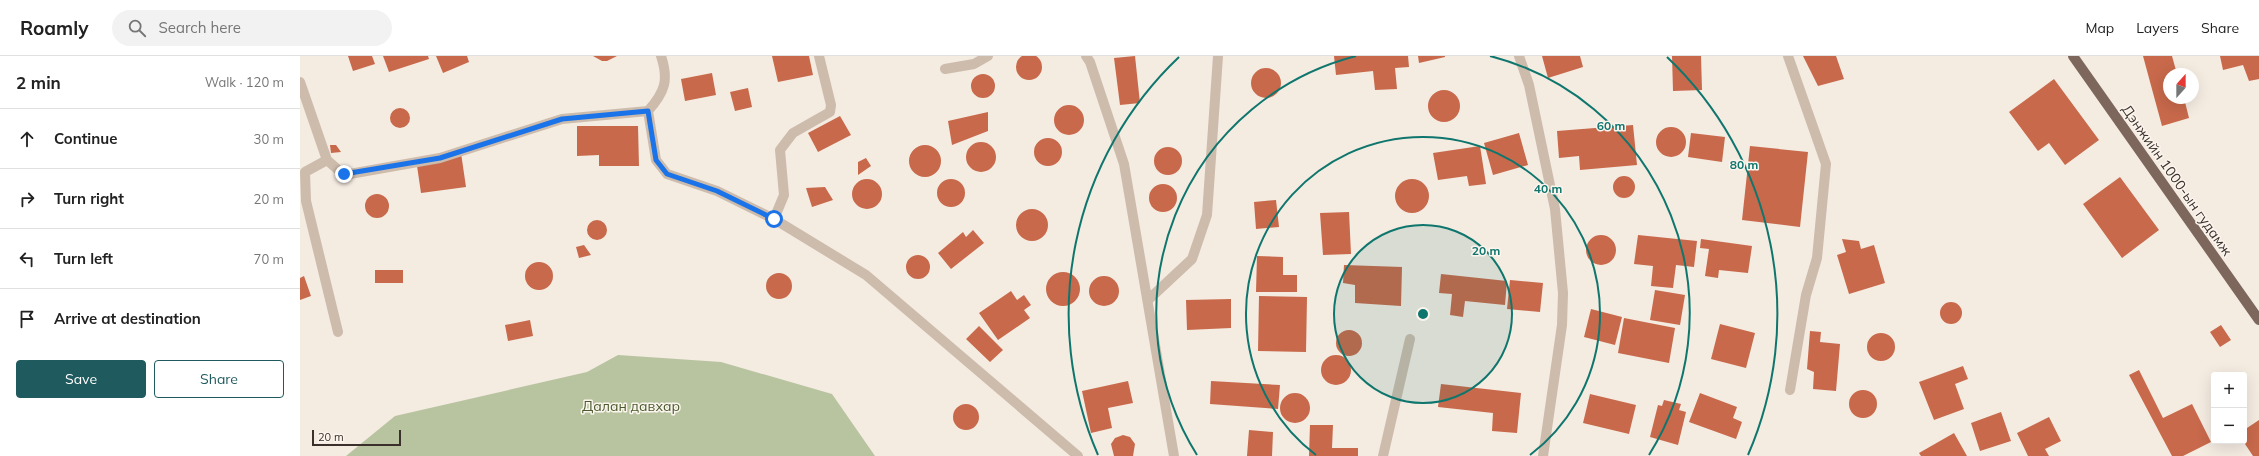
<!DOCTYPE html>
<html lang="en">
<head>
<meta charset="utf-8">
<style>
  :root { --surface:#fff; --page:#f2f2f2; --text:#222; --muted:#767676; --line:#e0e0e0; --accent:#1f5a5e }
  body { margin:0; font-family:Mulish,sans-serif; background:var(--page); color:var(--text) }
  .controls { position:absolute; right:12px; bottom:12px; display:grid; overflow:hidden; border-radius:4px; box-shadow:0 4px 16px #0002 }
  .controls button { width:36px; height:36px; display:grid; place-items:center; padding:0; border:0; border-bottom:1px solid var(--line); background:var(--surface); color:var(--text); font:20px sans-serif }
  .compass { position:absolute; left:1863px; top:12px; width:36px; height:36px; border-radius:50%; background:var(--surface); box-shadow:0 4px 16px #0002; rotate:21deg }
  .scale { position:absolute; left:12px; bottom:10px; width:89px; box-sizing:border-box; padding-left:4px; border:2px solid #3b302b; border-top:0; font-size:11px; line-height:14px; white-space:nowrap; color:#3b302b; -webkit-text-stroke:3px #fbf5ee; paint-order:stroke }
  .stop { position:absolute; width:12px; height:12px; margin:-9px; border:3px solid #1a73e8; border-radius:50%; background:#fff }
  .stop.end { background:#1a73e8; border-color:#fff; box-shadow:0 1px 4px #0008 }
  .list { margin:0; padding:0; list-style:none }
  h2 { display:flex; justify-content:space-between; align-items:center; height:52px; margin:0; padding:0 16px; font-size:17px }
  h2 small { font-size:13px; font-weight:400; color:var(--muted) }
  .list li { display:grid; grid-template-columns:26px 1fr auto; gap:12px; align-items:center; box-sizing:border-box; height:60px; padding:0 16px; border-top:1px solid var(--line) }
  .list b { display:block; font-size:15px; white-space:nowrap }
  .list em { font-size:13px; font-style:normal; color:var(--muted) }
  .actions { display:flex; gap:8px; padding:12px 16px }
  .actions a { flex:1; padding:9px 0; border:1px solid var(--accent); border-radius:4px; text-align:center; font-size:14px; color:var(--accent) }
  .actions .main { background:var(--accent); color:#fff }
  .icon { flex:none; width:22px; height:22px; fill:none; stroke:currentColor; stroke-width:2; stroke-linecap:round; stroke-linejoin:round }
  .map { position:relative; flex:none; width:1959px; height:400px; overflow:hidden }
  header { display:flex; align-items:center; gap:24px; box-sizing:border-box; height:56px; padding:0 20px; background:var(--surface); border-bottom:1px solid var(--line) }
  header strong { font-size:19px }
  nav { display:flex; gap:22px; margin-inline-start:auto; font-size:14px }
  .search { width:280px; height:36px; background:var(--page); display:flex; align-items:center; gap:10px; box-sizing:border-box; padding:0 14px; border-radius:22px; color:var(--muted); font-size:15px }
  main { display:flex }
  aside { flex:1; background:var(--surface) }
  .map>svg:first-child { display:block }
  .green { fill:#b8c4a0 }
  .building { fill:#c8694b }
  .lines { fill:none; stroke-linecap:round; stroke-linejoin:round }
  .minor { stroke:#cdbbac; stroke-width:10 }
  .major { stroke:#7d675c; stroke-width:10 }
  .route { stroke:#1a73e8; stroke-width:5 }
  .ring { fill:none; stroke:#0f766e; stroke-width:2 }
  .labels { text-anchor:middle; stroke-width:3; stroke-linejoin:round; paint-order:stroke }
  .street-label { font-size:14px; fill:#3b302b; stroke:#fbf5ee }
  .park-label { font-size:14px; fill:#4a5a2e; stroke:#fbf5ee }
  .centre { fill:#0f766e; stroke:#fbf5ee; stroke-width:2 }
  .ring-label { font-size:12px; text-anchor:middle; font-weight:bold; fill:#0f766e; stroke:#fbf5ee; stroke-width:3; stroke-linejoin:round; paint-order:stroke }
</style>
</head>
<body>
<header>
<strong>Roamly</strong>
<div class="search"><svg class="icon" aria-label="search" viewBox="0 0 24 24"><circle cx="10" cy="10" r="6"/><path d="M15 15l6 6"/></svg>Search here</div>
<nav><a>Map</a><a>Layers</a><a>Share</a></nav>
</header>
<main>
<aside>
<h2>2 min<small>Walk · 120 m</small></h2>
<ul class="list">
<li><svg class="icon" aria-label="ahead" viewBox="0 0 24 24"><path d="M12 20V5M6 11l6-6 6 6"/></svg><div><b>Continue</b></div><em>30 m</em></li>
<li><svg class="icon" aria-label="right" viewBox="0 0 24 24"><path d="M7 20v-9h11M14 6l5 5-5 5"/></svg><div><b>Turn right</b></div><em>20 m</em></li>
<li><svg class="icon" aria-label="left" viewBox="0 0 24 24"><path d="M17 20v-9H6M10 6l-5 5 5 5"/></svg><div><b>Turn left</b></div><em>70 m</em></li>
<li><svg class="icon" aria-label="arrive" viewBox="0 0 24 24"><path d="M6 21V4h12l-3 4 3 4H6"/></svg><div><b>Arrive at destination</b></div></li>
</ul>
<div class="actions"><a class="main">Save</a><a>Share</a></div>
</aside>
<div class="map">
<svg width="1959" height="400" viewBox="0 0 1959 400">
  <rect width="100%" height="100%" fill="#f4ebe1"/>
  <path class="green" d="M318,299L421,306L532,338L575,400H46L95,360L287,316Z"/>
  <path class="building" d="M716 11a13 13 0 1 1 26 0a13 13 0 1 1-26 0Z
    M48,0H72L75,8L53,15Z
    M83,0H128L129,3L89,16Z
    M136,0H167L169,6L143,17Z
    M293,0H317L307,5H302Z
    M472,0H509L513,19L478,26Z
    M835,0L840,47L820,49L814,2Z
    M1034,0H1108L1109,11L1095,12L1097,33L1075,34L1073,15L1036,19Z
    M1118,0H1145V1L1119,7Z
    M1242,0H1280L1283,11L1248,22Z
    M1372,0H1401L1402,34L1373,35Z
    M1503,0H1536L1544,23L1518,30Z
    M1843,0H1872L1877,18H1869V42H1884L1889,62L1862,70Z
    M1920,0H1959V23L1949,25L1943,9L1923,14Z
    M951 27a15 15 0 1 1 30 0a15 15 0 1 1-30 0Z
    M412,17L416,39L385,45L381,23Z
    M671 30a12 12 0 1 1 24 0a12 12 0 1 1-24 0Z
    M1754,23L1799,84L1765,109L1749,87L1738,95L1709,56Z
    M448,32L452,51L435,55L430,36Z
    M1128 50a16 16 0 1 1 32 0a16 16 0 1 1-32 0Z
    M754 64a15 15 0 1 1 30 0a15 15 0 1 1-30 0Z
    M90 62a10 10 0 1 1 20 0a10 10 0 1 1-20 0Z
    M688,56V75L652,89L648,65Z
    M540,60L551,79L518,96L508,77Z
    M1333,69L1337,109L1280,114L1279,100L1259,102L1257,75Z
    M277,70H338L339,110H299V99L277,100Z
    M1356 86a15 15 0 1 1 30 0a15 15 0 1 1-30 0Z
    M1219,77L1228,109L1193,119L1184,87Z
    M1391,77L1425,81L1422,106L1388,101Z
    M734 96a14 14 0 1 1 28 0a14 14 0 1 1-28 0Z
    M666 101a15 15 0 1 1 30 0a15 15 0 1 1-30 0Z
    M30,89H36L41,96L31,97Z
    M609 105a16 16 0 1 1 32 0a16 16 0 1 1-32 0Z
    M1180,90L1186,128L1169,130L1167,120L1138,124L1133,97Z
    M1450,90L1508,96L1500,171L1442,164Z
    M854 105a14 14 0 1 1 28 0a14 14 0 1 1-28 0Z
    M161,97L166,131L121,137L116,103Z
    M566,102L571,110L558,119V106Z
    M1313 131a11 11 0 1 1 22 0a11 11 0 1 1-22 0Z
    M1820,121L1859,174L1822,202L1783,148Z
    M552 138a15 15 0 1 1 30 0a15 15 0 1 1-30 0Z
    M637 137a14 14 0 1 1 28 0a14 14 0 1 1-28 0Z
    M1095 140a17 17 0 1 1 34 0a17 17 0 1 1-34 0Z
    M849 142a14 14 0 1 1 28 0a14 14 0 1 1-28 0Z
    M525,131L533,144L512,151L506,132Z
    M65 150a12 12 0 1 1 24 0a12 12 0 1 1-24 0Z
    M976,144L979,171L956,173L954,146Z
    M716 169a16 16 0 1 1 32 0a16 16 0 1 1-32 0Z
    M1049,156L1051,198L1023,199L1020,157Z
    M287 174a10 10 0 1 1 20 0a10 10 0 1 1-20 0Z
    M673,174L684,187L651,213L638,197L663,176L666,181Z
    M1338,179L1397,185L1394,211L1376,209L1373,232L1351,230L1353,210L1334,208Z
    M1286 194a15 15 0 1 1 30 0a15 15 0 1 1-30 0Z
    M1401,183L1452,190L1448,217L1419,214L1418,222L1405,220L1409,193L1400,192Z
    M1542,183L1559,185L1561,193L1574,189L1585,227L1549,238L1537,199L1546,196Z
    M284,189L291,199L279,202L276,191Z
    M606 211a12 12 0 1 1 24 0a12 12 0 1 1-24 0Z
    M957,200L983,201V219H997V236H956Z
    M225 220a14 14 0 1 1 28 0a14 14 0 1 1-28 0Z
    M1044,209L1102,211L1101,250L1055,247V229L1043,227Z
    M75,214H103V227H75Z
    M746 233a17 17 0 1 1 34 0a17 17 0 1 1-34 0Z
    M466 230a13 13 0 1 1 26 0a13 13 0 1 1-26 0Z
    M1141,218L1207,225L1205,249L1165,245L1163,261L1150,259L1152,238L1139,237Z
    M4,220L11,240L0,244V222Z
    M789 235a15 15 0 1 1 30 0a15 15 0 1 1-30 0Z
    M1210,224L1243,227L1240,256L1207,253Z
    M1355,234L1385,239L1380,269L1350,264Z
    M711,235L717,244L724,239L731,249L724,254L730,262L698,284L679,257Z
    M959,240L1007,241L1006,296L958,295Z
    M931,243V272L887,274L886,244Z
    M1640 257a11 11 0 1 1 22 0a11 11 0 1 1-22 0Z
    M1291,253L1322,261L1315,289L1284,281Z
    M1324,262L1375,272L1369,307L1318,297Z
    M230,264L233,280L208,285L205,269Z
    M1420,268L1455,277L1446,312L1411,303Z
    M1921,269L1931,284L1920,291L1910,276Z
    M679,270L703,294L690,306L666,283Z
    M1036 287a13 13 0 1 1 26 0a13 13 0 1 1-26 0Z
    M1510,275L1521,276L1520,286L1540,288L1536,335L1513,333L1514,316L1507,313Z
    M1567 291a14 14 0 1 1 28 0a14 14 0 1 1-28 0Z
    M1021 314a15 15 0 1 1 30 0a15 15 0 1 1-30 0Z
    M1663,310L1668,323L1655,328L1664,353L1634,364L1619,326Z
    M1839,314L1863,362L1892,348L1911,386L1883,400H1872L1829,319Z
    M828,325L833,347L808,352L812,372L791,377L782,335Z
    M911,325L980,329L978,353L910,348Z
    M1141,328L1221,337L1217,377L1192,375L1193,357L1138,351Z
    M1549 348a14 14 0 1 1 28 0a14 14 0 1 1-28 0Z
    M1400,337L1437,351L1433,362L1442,366L1436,383L1389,366Z
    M980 352a15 15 0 1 1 30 0a15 15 0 1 1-30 0Z
    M1290,338L1336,349L1329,378L1283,367Z
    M1364,344L1381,348L1379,354L1386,356L1378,389L1350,381L1358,349L1362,350Z
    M653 361a13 13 0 1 1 26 0a13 13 0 1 1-26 0Z
    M1701,356L1711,385L1680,395L1671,367Z
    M1749,361L1761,385L1745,393L1749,400H1728L1717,377Z
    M1959,364V400H1953L1943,385L1944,374Z
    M1010,369H1033L1032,392H1058V400H1009Z
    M949,374L973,376L972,400H947Z
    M1654,377L1667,400H1621L1619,397Z
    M823,379L830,381L835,388L833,400H814L811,388L815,382Z"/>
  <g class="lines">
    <path class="minor" d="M361,0C369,24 365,36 348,55L356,104L367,118L417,135L474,163L566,219L778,400
      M786,0L790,6L824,108L874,400
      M1219,0L1229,29L1255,153L1263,237L1262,269L1243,400
      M1488,0L1526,108L1517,202L1506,239L1490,334
      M645,13L674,8L688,0
      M0,26L27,104L44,119L140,102L262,63L348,55
      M27,104L5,116L6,145L38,276
      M474,163L484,139L480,94L493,77L530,56L531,49L519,0
      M848,244L892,203L907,159L918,0
      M1083,400L1110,283"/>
    <path class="major" d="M1773,0L1959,264"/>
  </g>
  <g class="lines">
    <path class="route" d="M44,118L140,102L262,63L348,55L356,104L367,118L417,135L474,163"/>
  </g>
  <circle cx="1123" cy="258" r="89" fill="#0f766e" fill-opacity=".12"/>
  <g class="ring">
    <circle cx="1123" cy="258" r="89"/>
    <path d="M1016 399A177 177 0 1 1 1230 399"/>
    <path d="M897 399A266 266 0 0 1 1056 0M1190 0A266 266 0 0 1 1349 399"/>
    <path d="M798 399A354 354 0 0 1 879 1M1367 1A354 354 0 0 1 1448 399"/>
  </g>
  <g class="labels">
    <g class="street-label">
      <text transform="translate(1877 124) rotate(55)" y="5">Дэнжийн 1000-ын гудамж</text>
    </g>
    <g class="park-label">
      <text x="331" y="355">Далан давхар</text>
    </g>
  </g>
  <circle cx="1123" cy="258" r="6" class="centre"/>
  <g class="ring-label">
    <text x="1311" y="74">60 m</text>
    <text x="1444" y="113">80 m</text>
    <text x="1248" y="137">40 m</text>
    <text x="1186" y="199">20 m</text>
  </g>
</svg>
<div class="controls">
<button>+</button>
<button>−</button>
</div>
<svg class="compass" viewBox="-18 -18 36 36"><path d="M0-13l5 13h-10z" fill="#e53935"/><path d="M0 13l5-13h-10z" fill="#767676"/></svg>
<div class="scale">20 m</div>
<div class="stop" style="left:474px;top:163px"></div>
<div class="stop end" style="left:44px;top:118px"></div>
</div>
</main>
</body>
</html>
